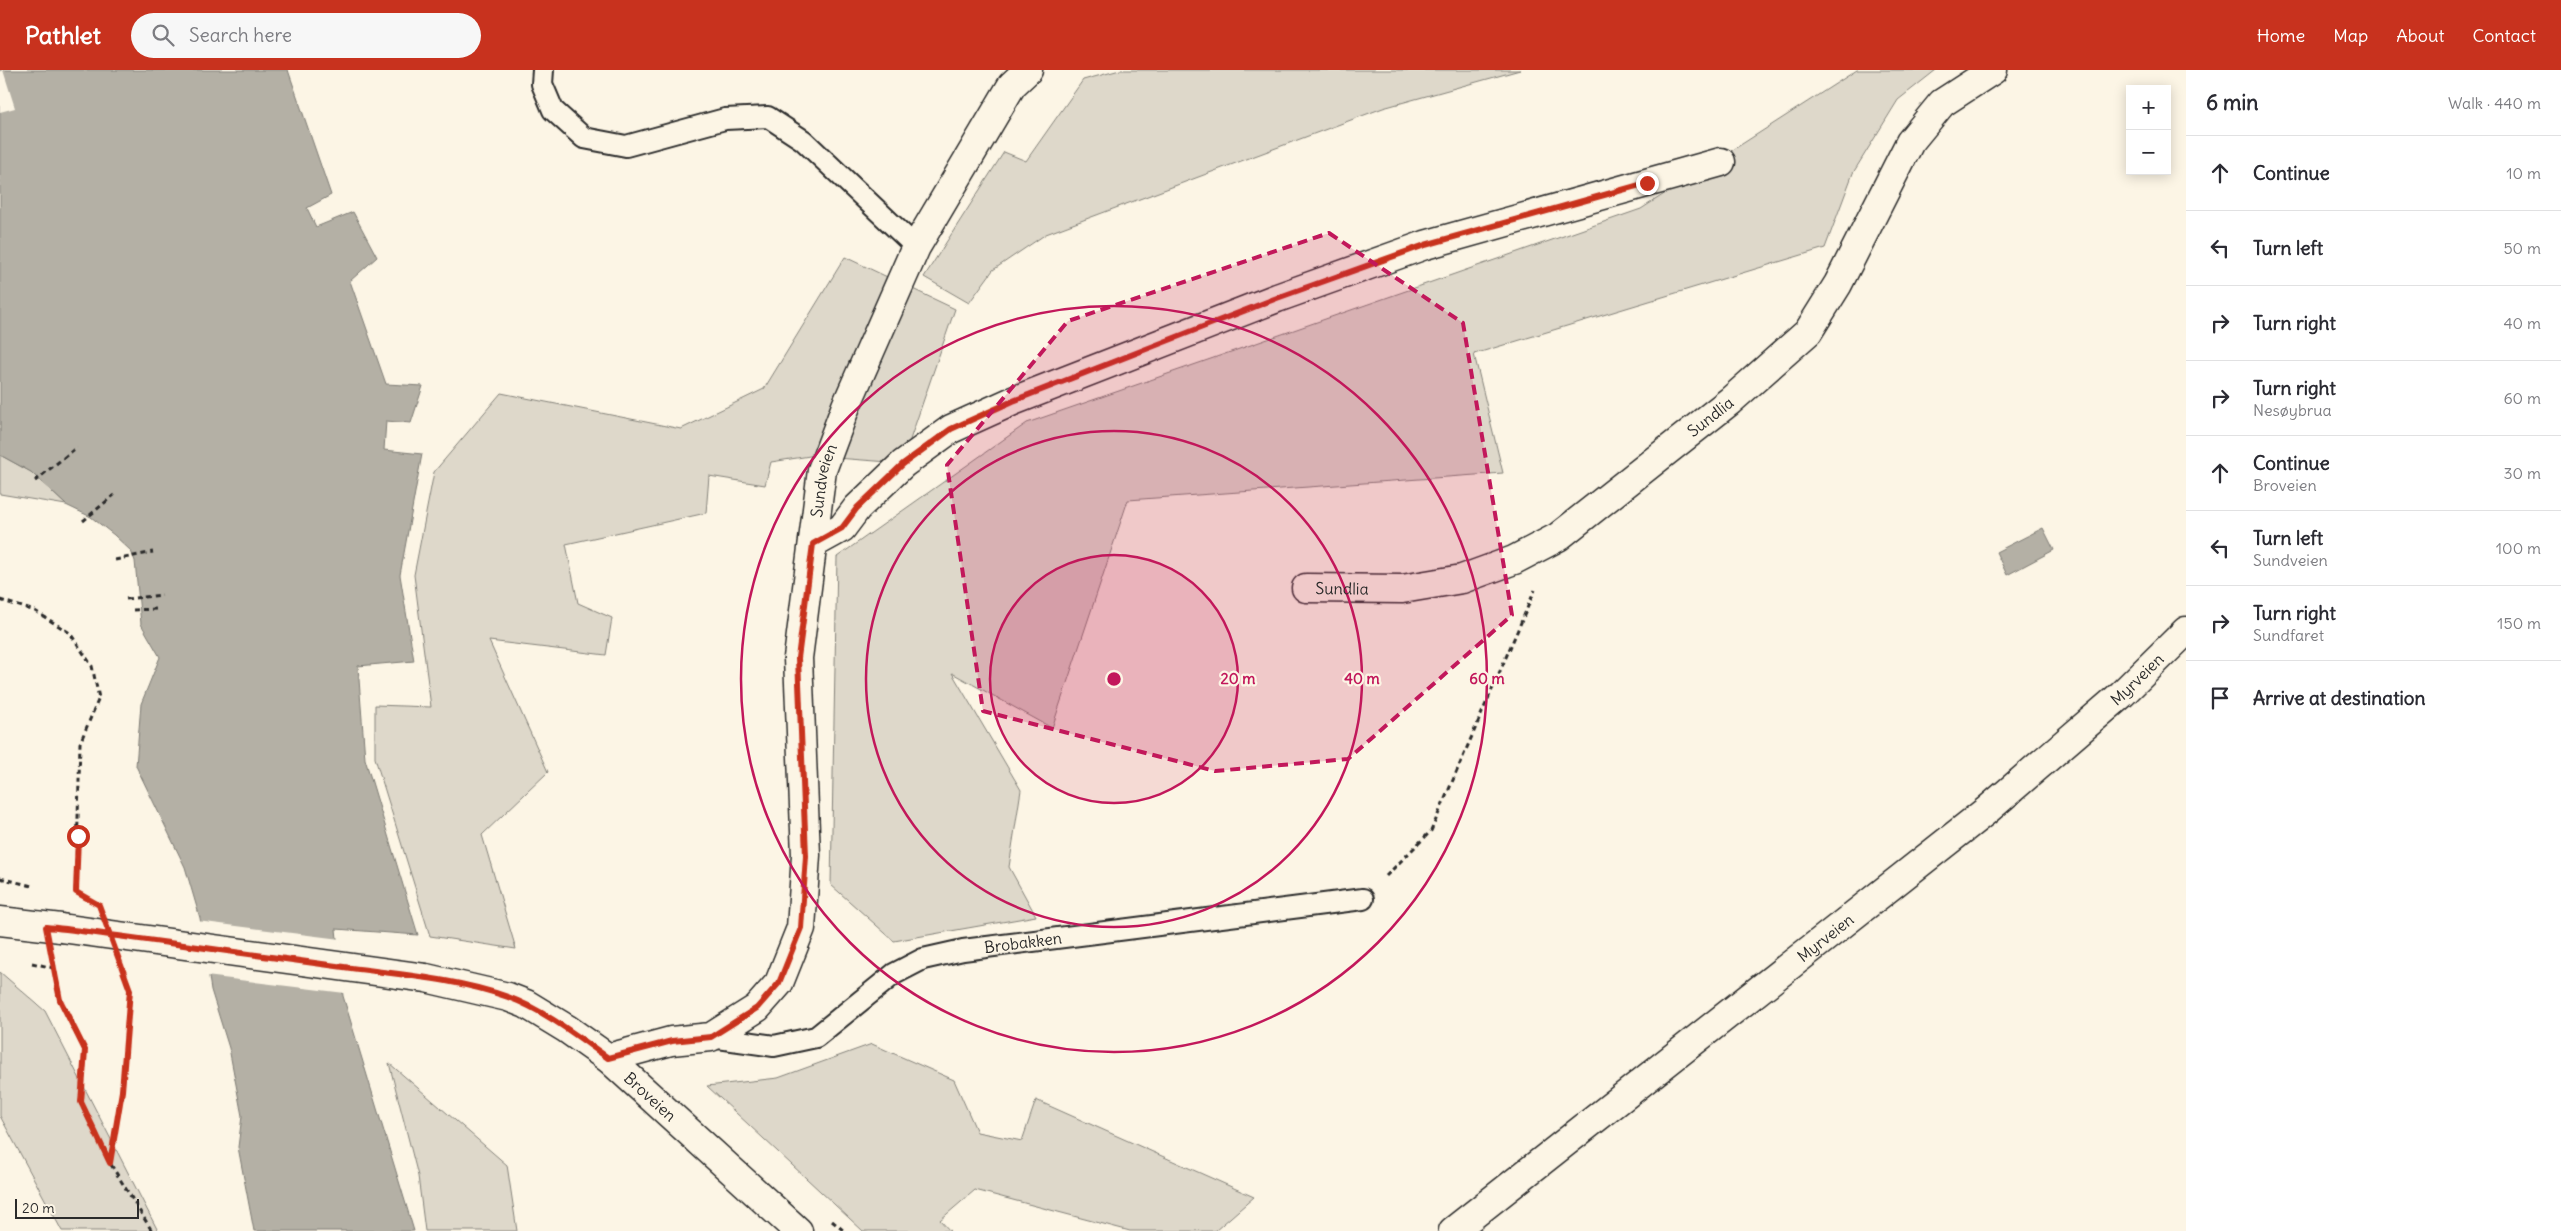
<!DOCTYPE html>
<html lang="en">
<head>
<meta charset="utf-8">
<style>
  :root { --surface:#fff; --page:#f7f7f7; --text:#2b2b33; --muted:#7c7c81; --line:#e1e1e2; --accent:#c8321e }
  body { margin:0; font-family:Delius,sans-serif; background:var(--page); color:var(--text) }
  .controls { position:absolute; right:15px; top:15px; display:grid; overflow:hidden; border-radius:0px; box-shadow:0 2px 12px #0003 }
  .controls button { width:45px; height:45px; display:grid; place-items:center; padding:0; border:0; border-bottom:1px solid var(--line); background:var(--surface); color:var(--text); font:25px sans-serif }
  .scale { position:absolute; left:15px; bottom:12px; width:124px; box-sizing:border-box; padding-left:5px; border:2px solid #2b2b2b; border-top:0; font-size:14px; line-height:18px; white-space:nowrap; color:#2b2b2b; -webkit-text-stroke:4px #fcf5e5; paint-order:stroke }
  .stop { position:absolute; width:15px; height:15px; margin:-11px; border:4px solid #c8321e; border-radius:50%; background:#fff }
  .stop.end { background:#c8321e; border-color:#fff; box-shadow:0 1px 5px #0008 }
  .list { margin:0; padding:0; list-style:none }
  h2 { display:flex; justify-content:space-between; align-items:center; height:65px; margin:0; padding:0 20px; font-size:21px }
  h2 small { font-size:16px; font-weight:400; color:var(--muted) }
  .list li { display:grid; grid-template-columns:32px 1fr auto; gap:15px; align-items:center; box-sizing:border-box; height:75px; padding:0 20px; border-top:1px solid var(--line) }
  .list b { display:block; font-size:19px; white-space:nowrap }
  .list p { margin:0; font-size:16px; white-space:nowrap; color:var(--muted) }
  .list em { font-size:16px; font-style:normal; color:var(--muted) }
  .icon { flex:none; width:28px; height:28px; fill:none; stroke:currentColor; stroke-width:2; stroke-linecap:round; stroke-linejoin:round }
  .map { position:relative; flex:none; width:2186px; height:1161px; overflow:hidden }
  header { display:flex; align-items:center; gap:30px; box-sizing:border-box; height:70px; padding:0 25px; background:var(--accent); color:#fff }
  header strong { font-size:24px }
  nav { display:flex; gap:28px; margin-inline-start:auto; font-size:18px }
  .search { width:350px; height:45px; background:var(--page); display:flex; align-items:center; gap:12px; box-sizing:border-box; padding:0 18px; border-radius:28px; color:var(--muted); font-size:19px }
  main { display:flex }
  aside { flex:1; background:var(--surface) }
  .map>svg:first-child { display:block }
  .green { fill:#ded8ca; stroke:#84827a }
  .water { fill:#b4b0a5; stroke:#7d7b74 }
  .pier { fill:#fcf5e5 }
  .lines { fill:none; stroke-linecap:round; stroke-linejoin:round }
  .service-casing { stroke:#2b2b2b; stroke-width:24 }
  .minor-casing { stroke:#2b2b2b; stroke-width:31 }
  .tertiary-casing { stroke:#2b2b2b; stroke-width:31 }
  .path { stroke:#2b2b2b; stroke-width:3; stroke-dasharray:5 4; stroke-linecap:butt }
  .service { stroke:#fcf5e5; stroke-width:20 }
  .minor { stroke:#fcf5e5; stroke-width:28 }
  .tertiary { stroke:#fcf5e5; stroke-width:28 }
  .tertiary-bridge-casing { stroke:#2b2b2b; stroke-width:31; stroke-linecap:butt }
  .tertiary-bridge { stroke:#fcf5e5; stroke-width:28 }
  .route { stroke:#c8321e; stroke-width:6 }
  .marked { fill:#c2185b; fill-opacity:0.2; stroke:#c2185b; stroke-width:4; stroke-dasharray:10 6; stroke-linejoin:round }
  .ring { fill:none; stroke:#c2185b; stroke-width:2.5 }
  .labels { text-anchor:middle; stroke-width:4.5; stroke-linejoin:round; paint-order:stroke }
  .street-label { font-size:16px; fill:#2b2b2b; stroke:#fcf5e5 }
  .centre { fill:#c2185b; stroke:#fcf5e5; stroke-width:2.5 }
  .ring-label { font-size:15px; text-anchor:middle; font-weight:bold; fill:#c2185b; stroke:#fcf5e5; stroke-width:4.5; stroke-linejoin:round; paint-order:stroke }
</style>
</head>
<body>
<header>
<strong>Pathlet</strong>
<div class="search"><svg class="icon" aria-label="search" viewBox="0 0 24 24"><circle cx="10" cy="10" r="6"/><path d="M15 15l6 6"/></svg>Search here</div>
<nav><a>Home</a><a>Map</a><a>About</a><a>Contact</a></nav>
</header>
<main>
<div class="map">
<svg width="2186" height="1161" viewBox="0 0 2186 1161">
  <rect width="100%" height="100%" fill="#fcf5e5"/>
  <filter id="ink" filterUnits="userSpaceOnUse"><feTurbulence type="fractalNoise" baseFrequency=".02" numOctaves="2"/><feDisplacementMap in="SourceGraphic" scale="10" xChannelSelector="R" yChannelSelector="G"/><feConvolveMatrix kernelMatrix="1 2 1 2 8 2 1 2 1" color-interpolation-filters="sRGB"/></filter>
  <g filter="url(#ink)">
    <path class="green" d="M1120,0H1520L1383,38L1046,164L993,200L969,233L924,207L1004,82L1026,91L1083,10Z
      M1857,0H1936L1898,30L1853,103L1825,178L1474,284L1503,403L1128,430L1052,658L952,603L1021,720L1009,797L1036,846L894,871L831,815L837,487L1027,353L1641,139Z
      M845,187L955,239L902,393L810,386L771,392L765,415L709,406L706,443L566,474L578,533L612,548L606,585L489,571L548,702L482,765L516,879L430,866L375,688V635L431,637L414,505L434,402L501,323L681,359L764,319Z
      M0,385L31,402L66,435L0,424Z
      M0,902L45,941L158,1161H62L0,1046Z
      M872,974L954,1010L977,1062L1022,1071L1036,1030L1254,1127L1215,1161H1130L975,1120L940,1150L950,1161H863L707,1016L778,1008Z
      M389,993L507,1095L517,1161H425L418,1106Z"/>
    <path class="water" d="M0,0H288L331,125L307,138L316,157L353,142L377,187L350,211L386,314L423,316L411,353L386,351L384,380L422,384L400,505L414,591L358,596L365,689L418,865L336,859L343,926L414,1161H254L238,1077L242,1046L229,978L211,920L200,848L185,797L136,696L141,634L160,587L141,554L135,491L131,481L114,465L91,447L66,435L31,402L0,385Z
      M2043,458L2054,480L2007,505L1996,482Z"/>
    <path class="pier" d="M3,0L15,38L0,42V1Z
      M197,851L340,869L345,923L206,906Z"/>
    <g class="lines">
      <g class="service-casing">
        <g id="service">
          <path d="M543,0L542,14L553,40L584,68L626,76L725,49L768,47L803,70L916,177"/>
          <path id="s1" d="M711,967L774,976L816,967L894,904L923,889L963,880L1363,829"/>
        </g>
      </g>
      <g class="minor-casing">
        <g id="minor">
          <path d="M813,474L842,458L857,438L903,394L951,359L1013,331L1277,228L1425,175L1721,92"/>
          <path id="s2" d="M1306,518L1402,519L1462,509L1514,490L1558,467L1730,331L1808,262L1838,214L1910,72L1942,33L1993,0"/>
          <path id="s3" d="M608,988L671,971L711,967L757,938L779,913L801,858L806,785L798,588L822,400L846,336L916,177L1012,15L1028,0"/>
          <path id="s4" d="M1453,1161L1986,741L2122,624L2186,561"/>
        </g>
      </g>
      <g class="tertiary-casing">
        <g id="tertiary">
          <path d="M0,851L61,858"/>
          <path id="s5" d="M426,908L508,927L526,934L567,959L608,988L798,1161"/>
        </g>
      </g>
      <path class="path" d="M35,411L77,377
        M83,451L114,425
        M115,490L153,482
        M126,529L162,525
        M0,530L35,541L70,563L92,596L99,628L80,673L76,822
        M133,540L156,539
        M1386,806L1431,761L1535,520
        M0,808L32,816
        M53,892L60,930L85,980L81,1032L110,1093L152,1161
        M32,893L54,898
        M110,1093L122,1021L130,920L124,904
        M832,1151L844,1161"/>
      <use href="#service" class="service"/>
      <use href="#minor" class="minor"/>
      <use href="#tertiary" class="tertiary"/>
      <g class="tertiary-bridge-casing">
        <path id="tertiary-bridge" d="M61,858L426,908"/>
      </g>
      <use href="#tertiary-bridge" class="tertiary-bridge"/>
    </g>
  </g>
  <g class="lines" filter="url(#ink)">
    <path class="route" d="M78,766L76,822L99,835L130,920L122,1021L110,1093L81,1032L85,980L60,930L46,857C70,859 94,863 118,866C196,877 273,887 351,898C403,905 458,909 508,927C544,940 577,966 608,988L672,971L711,967L757,938L779,913L801,858L806,786L798,588L813,474L842,458L857,438L903,394L951,359L1013,331L1277,228L1425,175L1647,113"/>
  </g>
  <path class="marked" d="M1329,163L1463,253L1512,545L1348,689L1215,701L983,641L947,395L1068,251Z"/>
  <circle cx="1114" cy="609" r="124" fill="#c2185b" fill-opacity=".12"/>
  <g class="ring">
    <circle cx="1114" cy="609" r="124"/>
    <circle cx="1114" cy="609" r="248"/>
    <circle cx="1114" cy="609" r="373"/>
  </g>
  <g class="labels">
    <g class="street-label">
      <text dy="6" stroke="none"><textPath href="#s2" startOffset="456">Sundlia</textPath></text>
      <text dy="6" stroke="none"><textPath href="#s3" startOffset="702">Sundveien</textPath></text>
      <text dy="6" stroke="none"><textPath href="#s2" startOffset="36">Sundlia</textPath></text>
      <text dy="6" stroke="none"><textPath href="#s4" startOffset="879">Myrveien</textPath></text>
      <text dy="6" stroke="none"><textPath href="#s4" startOffset="474">Myrveien</textPath></text>
      <text dy="6" stroke="none"><textPath href="#s1" startOffset="341">Brobakken</textPath></text>
      <text dy="6" stroke="none"><textPath href="#s5" startOffset="259">Broveien</textPath></text>
    </g>
  </g>
  <circle cx="1114" cy="609" r="8" class="centre"/>
  <g class="ring-label">
    <text x="1238" y="614">20 m</text>
    <text x="1362" y="614">40 m</text>
    <text x="1487" y="614">60 m</text>
  </g>
</svg>
<div class="controls">
<button>+</button>
<button>−</button>
</div>
<div class="scale">20 m</div>
<div class="stop" style="left:78px;top:766px"></div>
<div class="stop end" style="left:1647px;top:113px"></div>
</div>
<aside>
<h2>6 min<small>Walk · 440 m</small></h2>
<ul class="list">
<li><svg class="icon" aria-label="ahead" viewBox="0 0 24 24"><path d="M12 20V5M6 11l6-6 6 6"/></svg><div><b>Continue</b></div><em>10 m</em></li>
<li><svg class="icon" aria-label="left" viewBox="0 0 24 24"><path d="M17 20v-9H6M10 6l-5 5 5 5"/></svg><div><b>Turn left</b></div><em>50 m</em></li>
<li><svg class="icon" aria-label="right" viewBox="0 0 24 24"><path d="M7 20v-9h11M14 6l5 5-5 5"/></svg><div><b>Turn right</b></div><em>40 m</em></li>
<li><svg class="icon" aria-label="right" viewBox="0 0 24 24"><path d="M7 20v-9h11M14 6l5 5-5 5"/></svg><div><b>Turn right</b><p>Nesøybrua</p></div><em>60 m</em></li>
<li><svg class="icon" aria-label="ahead" viewBox="0 0 24 24"><path d="M12 20V5M6 11l6-6 6 6"/></svg><div><b>Continue</b><p>Broveien</p></div><em>30 m</em></li>
<li><svg class="icon" aria-label="left" viewBox="0 0 24 24"><path d="M17 20v-9H6M10 6l-5 5 5 5"/></svg><div><b>Turn left</b><p>Sundveien</p></div><em>100 m</em></li>
<li><svg class="icon" aria-label="right" viewBox="0 0 24 24"><path d="M7 20v-9h11M14 6l5 5-5 5"/></svg><div><b>Turn right</b><p>Sundfaret</p></div><em>150 m</em></li>
<li><svg class="icon" aria-label="arrive" viewBox="0 0 24 24"><path d="M6 21V4h12l-3 4 3 4H6"/></svg><div><b>Arrive at destination</b></div></li>
</ul>
</aside>
</main>
</body>
</html>
